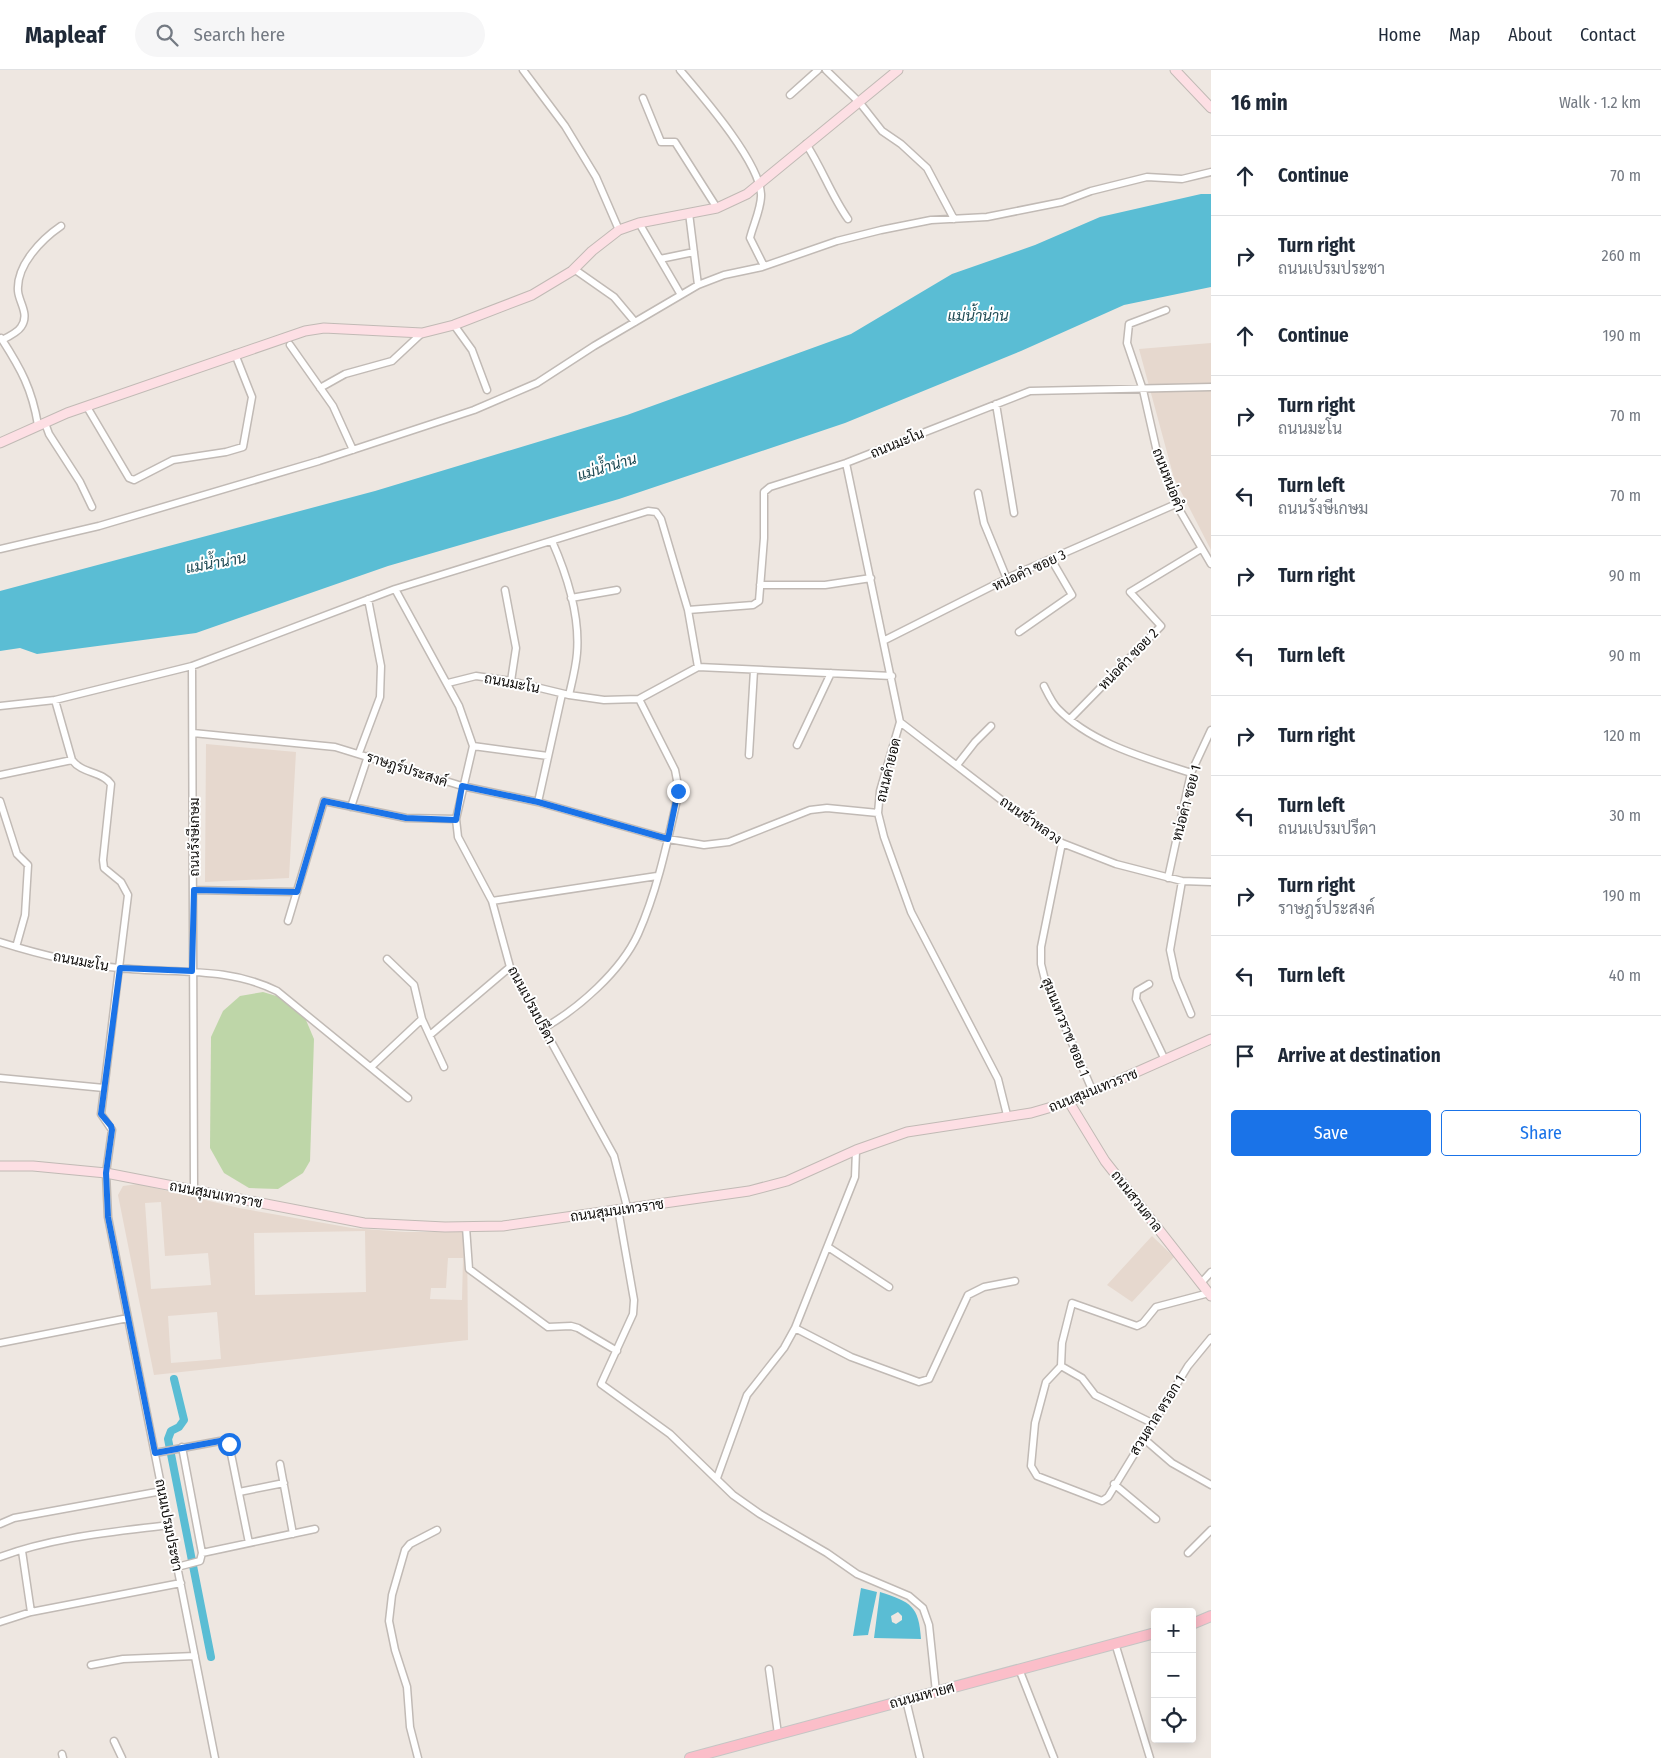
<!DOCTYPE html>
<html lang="en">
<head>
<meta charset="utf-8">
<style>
  :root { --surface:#fff; --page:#f6f6f7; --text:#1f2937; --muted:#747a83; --line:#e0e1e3; --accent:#1a73e8 }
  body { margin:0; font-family:"Fira Sans Condensed",Sarabun,sans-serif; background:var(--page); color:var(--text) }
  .controls { position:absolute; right:15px; bottom:15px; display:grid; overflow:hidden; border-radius:5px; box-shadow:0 2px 12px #0003 }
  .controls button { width:45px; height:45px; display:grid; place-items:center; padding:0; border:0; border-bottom:1px solid var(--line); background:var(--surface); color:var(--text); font:25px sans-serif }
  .stop { position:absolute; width:15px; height:15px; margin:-11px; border:4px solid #1a73e8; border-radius:50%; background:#fff }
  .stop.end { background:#1a73e8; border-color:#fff; box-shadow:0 1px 5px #0008 }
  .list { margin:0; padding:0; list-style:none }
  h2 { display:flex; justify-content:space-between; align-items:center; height:65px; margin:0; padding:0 20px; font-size:21px }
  h2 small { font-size:16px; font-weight:400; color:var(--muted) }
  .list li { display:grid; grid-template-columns:32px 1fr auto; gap:15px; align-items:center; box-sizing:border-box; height:80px; padding:0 20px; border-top:1px solid var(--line) }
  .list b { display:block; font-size:19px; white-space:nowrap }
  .list p { margin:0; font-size:16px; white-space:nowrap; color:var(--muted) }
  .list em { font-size:16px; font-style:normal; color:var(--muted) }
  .actions { display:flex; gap:10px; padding:15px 20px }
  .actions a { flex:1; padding:11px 0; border:1px solid var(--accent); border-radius:5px; text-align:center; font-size:18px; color:var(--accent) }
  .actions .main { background:var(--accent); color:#fff }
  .icon { flex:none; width:28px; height:28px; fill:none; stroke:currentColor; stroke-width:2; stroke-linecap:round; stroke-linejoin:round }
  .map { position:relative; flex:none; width:1211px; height:1688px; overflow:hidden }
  header { display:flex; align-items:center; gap:30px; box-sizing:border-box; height:70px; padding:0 25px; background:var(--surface); border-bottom:1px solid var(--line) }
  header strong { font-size:24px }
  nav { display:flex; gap:28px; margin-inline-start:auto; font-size:18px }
  .search { width:350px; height:45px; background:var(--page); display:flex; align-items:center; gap:12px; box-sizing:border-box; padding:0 18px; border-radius:28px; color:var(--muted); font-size:19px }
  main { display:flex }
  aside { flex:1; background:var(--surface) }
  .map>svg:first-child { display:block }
  .built { fill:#e6d8ce; fill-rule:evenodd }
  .green { fill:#bed6a8 }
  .water { fill:#5abdd4; fill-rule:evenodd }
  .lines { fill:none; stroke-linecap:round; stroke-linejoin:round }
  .canal { stroke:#5abdd4; stroke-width:8 }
  .street-casing { stroke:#c1bab5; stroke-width:9 }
  .secondary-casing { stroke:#c1bab5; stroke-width:11 }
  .primary-casing { stroke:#c5c5c4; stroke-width:12 }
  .street { stroke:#fff; stroke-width:6 }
  .secondary { stroke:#fddfe4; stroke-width:9 }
  .primary { stroke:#fbbec9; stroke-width:10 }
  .route { stroke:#1a73e8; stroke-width:6 }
  .labels { text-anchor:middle; stroke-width:4; stroke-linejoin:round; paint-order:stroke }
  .street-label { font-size:14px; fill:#0e0c0a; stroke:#fff }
  .water-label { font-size:15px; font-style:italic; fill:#1e4a54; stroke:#fff }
</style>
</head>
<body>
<header>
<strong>Mapleaf</strong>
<div class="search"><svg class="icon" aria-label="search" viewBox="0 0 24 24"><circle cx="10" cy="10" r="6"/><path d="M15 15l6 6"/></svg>Search here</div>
<nav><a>Home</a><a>Map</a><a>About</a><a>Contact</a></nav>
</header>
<main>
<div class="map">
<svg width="1211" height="1688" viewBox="0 0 1211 1688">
  <rect width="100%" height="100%" fill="#eee7e1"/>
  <path class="built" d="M1211,273V480L1174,408L1139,279Z
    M206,674L296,682L289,808L205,812Z
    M138,1114L239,1138L352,1158L405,1162H467L468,1270L154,1305L118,1125L123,1116ZM161,1132L165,1186L208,1183L211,1215L151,1219L145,1133ZM365,1161L366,1222L255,1225L254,1163ZM448,1188H463L462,1230L430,1229L431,1218H446ZM217,1242L221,1289L171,1293L168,1246Z
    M1152,1166L1174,1187L1132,1232L1107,1215Z"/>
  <path class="green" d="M263,922L283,928L303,943L314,969L310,1091L303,1103L278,1119L249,1118L224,1103L210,1078L211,967L223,941L240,926Z"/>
  <path class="water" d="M1201,124H1211V217L1124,235L1021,281L845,353L619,429L388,496L196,563L37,584L20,578L0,581V521L375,421L627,345L851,264L952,204L1035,175L1100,147Z
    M861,1518L877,1522L868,1565L853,1566Z
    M880,1522C911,1532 919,1536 921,1569L874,1568ZM898,1542L902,1546V1550L896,1554L892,1552L891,1546Z"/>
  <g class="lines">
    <path class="canal" d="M174,1309L184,1350L179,1357L171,1361L168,1369L211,1587"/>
    <g class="street-casing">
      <path id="street" d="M523,0L565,56L596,107L619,160
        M680,0C702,26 759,91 761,124C762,137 753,155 750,168L764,196
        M826,0L860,33L882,61L901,74L927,98L954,149
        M790,25L818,0
        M643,28L661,72H675L717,138
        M806,74C822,98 831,125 848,149
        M689,143L698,215
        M639,153L681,225
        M660,189L694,182
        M574,199L614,227L635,252
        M1166,240L1129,254L1127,273L1143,320L1157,382L1176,434L1211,494
        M454,255L472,280L487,320
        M1,268C21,299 32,319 38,355
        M2,270C8,267 18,262 21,257C30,244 19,233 18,221C16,195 42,169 61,156
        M290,275L333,336L353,380
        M320,318L345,304L392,291L422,263
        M996,334L1014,443
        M87,337L129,408L134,410L173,390L226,382L243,377L252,327L235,284
        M45,353L49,364L80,412L92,437
        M846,393L900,652L880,721L878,743L884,767L911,842L998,1009L1007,1045
        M978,423L984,453L1007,509
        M552,471C567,505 580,546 577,583C576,597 572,612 569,625
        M0,479L99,456L319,391L474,340L537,313L594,276L698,215L724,205L762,197L837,171L881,160L931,150L987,147L1062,132L1091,121L1147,107L1182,109L1211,102
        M760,515H825L871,508
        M395,519L648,441L656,442L661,449L688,540L698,597
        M505,520L516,578L511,611
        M571,528L617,520
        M688,540L753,535L759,531L764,468V422L770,417L846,393L1030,321L1211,317
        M1019,562L1072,525L1051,489
        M885,570L1014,505L1176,434
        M192,596L194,1119
        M448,613L476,606L511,611L569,625L604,630L639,629L698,597L892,606
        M1044,616C1048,624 1052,633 1058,639C1092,674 1146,688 1191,703
        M55,630L72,690C82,704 102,701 111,714L103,790L104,798L121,812L128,825L101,1044L112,1060L106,1103L108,1147L215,1688
        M0,636L55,630L192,596L395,519L459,636L473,676L456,749L458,767L492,831L510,897L614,1086L627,1137
        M1070,649L1161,556L1130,522L1201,479
        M900,652L1030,752L1062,773L1116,794L1182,811L1211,812
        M193,663L335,677L462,716L538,732L668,769L704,775L729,772L810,740L827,738L878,743
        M797,675L831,603
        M473,676L548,686
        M359,683L380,627L381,596L368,529
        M749,685L754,600
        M957,695L975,672L991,656
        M0,705L72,690
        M0,731L17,784L28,795L25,845L16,877
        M538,732L562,624
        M351,737L368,686
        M1062,773L1041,877V894L1045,910L1093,1022
        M1168,808L1191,703L1211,660
        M1182,811L1170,880L1176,908L1191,944
        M194,820L297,822
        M492,831L657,806
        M288,851L324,731L406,748L456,749
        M0,872C38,884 79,894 119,898C173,904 227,896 277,921L408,1028
        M387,889L414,915L422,949L444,997
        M1149,914L1137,921L1136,929L1165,990
        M544,958C579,938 621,901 638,864C658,819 668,769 679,721L675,700L639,629
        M430,965L510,897
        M371,997L422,949
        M0,1008L104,1018
        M618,1139L634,1230L633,1244L601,1314L670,1364L733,1425L760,1444L827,1483L857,1504L909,1526L923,1538L929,1555L936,1622
        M466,1157L469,1199L548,1257L571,1256L578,1258L617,1281
        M828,1177L889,1217
        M1201,1213L1211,1202
        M1209,1223L1156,1237L1143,1253L1137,1256L1072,1233L1062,1273L1061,1296L1046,1312L1035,1353L1031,1396L1037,1406L1102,1431L1108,1427L1188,1296L1211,1268
        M795,1258L851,1287L919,1312L929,1309L968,1225L984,1217L1015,1211
        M0,1273L128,1248
        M1061,1296L1082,1308L1095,1325L1152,1353
        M1143,1368L1172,1393L1211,1415
        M155,1383L220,1371L229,1374L249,1473
        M280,1394L293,1464
        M717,1408L747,1325L784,1278L795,1258L855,1107L856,1080
        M1114,1414L1156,1449
        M239,1422L284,1413
        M0,1454L14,1448L162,1421
        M22,1481L31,1542
        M202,1483L315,1459
        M1188,1483L1211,1460
        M0,1487C53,1467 113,1462 169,1455
        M177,1497L200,1491L202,1483L182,1377
        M0,1552L31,1542L181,1513
        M1115,1573L1150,1688
        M91,1595L123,1589L195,1586
        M769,1599L778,1664
        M1019,1599L1054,1688
        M906,1630L920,1688
        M114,1671L122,1688
        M62,1684L63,1688
        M418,1688L410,1657L407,1617L395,1580L389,1551L392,1525L405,1480L410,1474L437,1460"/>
    </g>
    <g class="secondary-casing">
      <path id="secondary" d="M1175,0L1211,38
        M0,373L67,343L305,261L324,258L422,263L454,255L532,225L572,201L592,181L619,160L639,153L717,138L747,124L898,0
        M1069,1032L1105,1091L1211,1226
        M0,1096H33L106,1103L364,1153L445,1157L503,1156L749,1121L787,1111L856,1080L907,1062L1031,1043L1069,1032L1211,969"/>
    </g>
    <g class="primary-casing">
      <path id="primary" d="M1192,1554L1211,1546
        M690,1688L1155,1563"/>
    </g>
    <use href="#street" class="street"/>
    <use href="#secondary" class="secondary"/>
    <use href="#primary" class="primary"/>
  </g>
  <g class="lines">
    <path class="route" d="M229,1374L220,1371L155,1383L108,1147L106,1103L112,1060L111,1056L101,1044L120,898L192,901L194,820L297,822L324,731L406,748L456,750L462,716L538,732L668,769L678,721"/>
  </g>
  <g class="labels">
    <g class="street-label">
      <text transform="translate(897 373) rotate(-22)" y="5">ถนนมะโน</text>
      <text transform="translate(1169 410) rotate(69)" y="5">ถนนหน่อคำ</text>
      <text transform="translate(1029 500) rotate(-25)" y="5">หน่อคำ ซอย 3</text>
      <text transform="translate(1128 589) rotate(-46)" y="5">หน่อคำ ซอย 2</text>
      <text transform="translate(512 613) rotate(11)" y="5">ถนนมะโน</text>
      <text transform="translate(407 699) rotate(18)" y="5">ราษฎร์ประสงค์</text>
      <text transform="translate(888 700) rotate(-76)" y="5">ถนนคำยอด</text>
      <text transform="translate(1186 733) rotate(-75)" y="5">หน่อคำ ซอย 1</text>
      <text transform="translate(1031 750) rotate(35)" y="5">ถนนข้าหลวง</text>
      <text transform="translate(194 767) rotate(-90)" y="5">ถนนรังษีเกษม</text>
      <text transform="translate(81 891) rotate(11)" y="5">ถนนมะโน</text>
      <text transform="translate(532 935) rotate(62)" y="5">ถนนเปรมปรีดา</text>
      <text transform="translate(1066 957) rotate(68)" y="5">สุมนเทวราช ซอย 1</text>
      <text transform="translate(1093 1020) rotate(-22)" y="5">ถนนสุมนเทวราช</text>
      <text transform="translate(216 1124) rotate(11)" y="5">ถนนสุมนเทวราช</text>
      <text transform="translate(1137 1131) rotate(52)" y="5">ถนนสวนตาล</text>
      <text transform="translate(617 1140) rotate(-8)" y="5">ถนนสุมนเทวราช</text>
      <text transform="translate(1157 1345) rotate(-58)" y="5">สวนตาล ตรอก 1</text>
      <text transform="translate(169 1455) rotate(79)" y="5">ถนนเปรมประชา</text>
      <text transform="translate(922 1625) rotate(-15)" y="5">ถนนมหายศ</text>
    </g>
    <g class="water-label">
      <text x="978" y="251">แม่น้ำน่าน</text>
      <text transform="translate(607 397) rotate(-17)" y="5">แม่น้ำน่าน</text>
      <text transform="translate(216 493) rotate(-10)" y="5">แม่น้ำน่าน</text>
    </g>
  </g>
</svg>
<div class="controls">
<button>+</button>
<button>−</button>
<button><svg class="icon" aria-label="locate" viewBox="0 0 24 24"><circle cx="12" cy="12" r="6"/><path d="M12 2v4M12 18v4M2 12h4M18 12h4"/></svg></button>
</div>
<div class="stop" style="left:229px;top:1374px"></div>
<div class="stop end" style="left:678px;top:721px"></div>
</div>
<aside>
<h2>16 min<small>Walk · 1.2 km</small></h2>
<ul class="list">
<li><svg class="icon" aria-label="ahead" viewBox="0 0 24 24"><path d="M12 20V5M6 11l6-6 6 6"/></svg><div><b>Continue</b></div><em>70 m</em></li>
<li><svg class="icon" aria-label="right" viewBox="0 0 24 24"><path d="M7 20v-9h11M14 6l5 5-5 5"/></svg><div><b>Turn right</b><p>ถนนเปรมประชา</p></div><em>260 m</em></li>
<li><svg class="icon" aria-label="ahead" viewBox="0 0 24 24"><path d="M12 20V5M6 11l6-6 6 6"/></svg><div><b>Continue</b></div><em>190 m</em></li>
<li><svg class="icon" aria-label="right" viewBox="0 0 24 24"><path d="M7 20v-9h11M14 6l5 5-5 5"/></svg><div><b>Turn right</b><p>ถนนมะโน</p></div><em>70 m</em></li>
<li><svg class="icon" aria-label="left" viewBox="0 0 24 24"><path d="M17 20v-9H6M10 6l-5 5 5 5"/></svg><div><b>Turn left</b><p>ถนนรังษีเกษม</p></div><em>70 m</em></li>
<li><svg class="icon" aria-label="right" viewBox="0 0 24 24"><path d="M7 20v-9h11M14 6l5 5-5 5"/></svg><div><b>Turn right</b></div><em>90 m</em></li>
<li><svg class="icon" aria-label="left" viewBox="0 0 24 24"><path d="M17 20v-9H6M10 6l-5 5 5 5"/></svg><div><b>Turn left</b></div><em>90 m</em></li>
<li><svg class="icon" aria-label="right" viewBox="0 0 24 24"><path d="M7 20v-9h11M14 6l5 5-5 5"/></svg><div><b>Turn right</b></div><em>120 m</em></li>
<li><svg class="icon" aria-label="left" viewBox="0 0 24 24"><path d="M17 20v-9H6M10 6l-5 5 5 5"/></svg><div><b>Turn left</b><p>ถนนเปรมปรีดา</p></div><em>30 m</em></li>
<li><svg class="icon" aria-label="right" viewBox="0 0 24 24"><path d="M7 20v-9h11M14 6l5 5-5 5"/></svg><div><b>Turn right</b><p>ราษฎร์ประสงค์</p></div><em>190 m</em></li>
<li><svg class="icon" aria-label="left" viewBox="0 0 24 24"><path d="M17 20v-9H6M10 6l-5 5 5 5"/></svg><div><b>Turn left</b></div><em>40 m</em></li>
<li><svg class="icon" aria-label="arrive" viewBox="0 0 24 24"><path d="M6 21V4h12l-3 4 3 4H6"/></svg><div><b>Arrive at destination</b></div></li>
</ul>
<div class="actions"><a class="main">Save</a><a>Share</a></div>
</aside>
</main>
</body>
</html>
